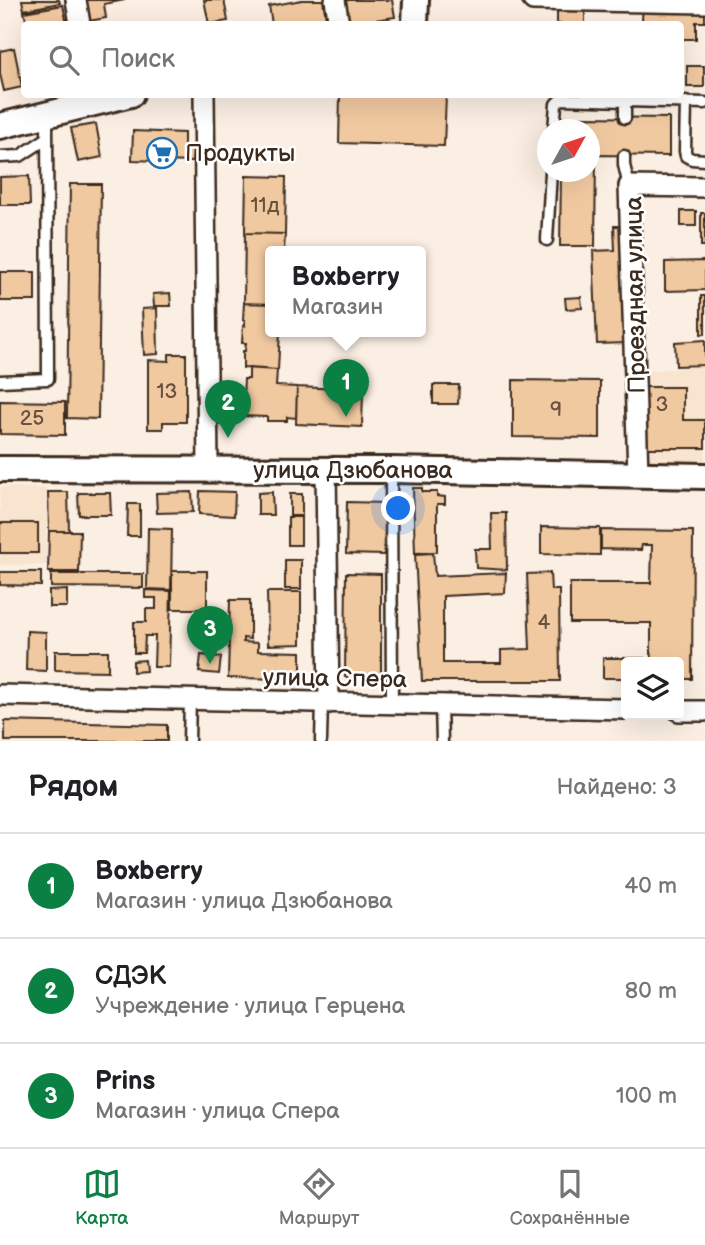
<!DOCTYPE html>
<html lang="ru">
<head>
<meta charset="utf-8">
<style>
  :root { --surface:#fff; --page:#f6f6f6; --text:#202124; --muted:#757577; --line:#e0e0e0; --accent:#0b8043 }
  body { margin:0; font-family:"Balsamiq Sans",sans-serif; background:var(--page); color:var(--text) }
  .controls { position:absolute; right:21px; bottom:21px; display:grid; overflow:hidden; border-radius:7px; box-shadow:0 7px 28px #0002 }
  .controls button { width:63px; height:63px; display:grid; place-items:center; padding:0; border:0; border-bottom:2px solid var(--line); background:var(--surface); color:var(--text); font:35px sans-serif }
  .compass { position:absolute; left:537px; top:119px; width:63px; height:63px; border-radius:50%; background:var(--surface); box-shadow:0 7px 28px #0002; rotate:50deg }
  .you { position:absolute; left:399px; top:509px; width:24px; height:24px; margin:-18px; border:5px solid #fff; border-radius:50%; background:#1a73e8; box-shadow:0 0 0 10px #1a73e833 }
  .badge { display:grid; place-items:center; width:46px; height:46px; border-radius:50%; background:var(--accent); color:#fff; font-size:23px; font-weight:700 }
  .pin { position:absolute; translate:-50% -58px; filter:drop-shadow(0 2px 4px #0008) }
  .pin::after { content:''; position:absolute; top:37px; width:24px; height:21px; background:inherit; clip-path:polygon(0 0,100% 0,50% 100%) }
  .popup { position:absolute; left:265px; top:246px; width:161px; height:91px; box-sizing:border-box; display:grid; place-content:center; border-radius:7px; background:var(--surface); filter:drop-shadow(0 2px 5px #0005); font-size:23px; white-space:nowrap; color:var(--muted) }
  .popup b { font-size:26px; color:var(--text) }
  .popup::after { content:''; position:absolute; left:50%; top:100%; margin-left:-14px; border:14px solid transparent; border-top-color:var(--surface) }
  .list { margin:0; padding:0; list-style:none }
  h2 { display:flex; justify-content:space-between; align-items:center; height:91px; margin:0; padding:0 28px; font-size:30px }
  h2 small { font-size:23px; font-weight:400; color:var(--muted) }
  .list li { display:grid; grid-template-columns:46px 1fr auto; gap:21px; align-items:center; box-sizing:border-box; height:105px; padding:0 28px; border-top:2px solid var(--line) }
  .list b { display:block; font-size:26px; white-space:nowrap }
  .list p { margin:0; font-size:23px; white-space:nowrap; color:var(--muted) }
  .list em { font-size:23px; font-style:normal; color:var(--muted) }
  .icon { flex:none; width:38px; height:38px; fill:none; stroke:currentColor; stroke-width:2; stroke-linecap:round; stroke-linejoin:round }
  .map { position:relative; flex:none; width:705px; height:741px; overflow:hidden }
  .search { position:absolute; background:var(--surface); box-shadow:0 7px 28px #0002; left:21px; right:21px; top:21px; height:77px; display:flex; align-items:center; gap:18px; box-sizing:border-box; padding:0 24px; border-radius:7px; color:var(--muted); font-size:26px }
  .sheet { height:406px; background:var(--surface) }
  nav { display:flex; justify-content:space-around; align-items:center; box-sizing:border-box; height:98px; border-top:2px solid var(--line); background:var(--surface); font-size:19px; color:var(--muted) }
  nav a { display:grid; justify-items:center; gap:4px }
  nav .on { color:var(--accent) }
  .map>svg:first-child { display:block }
  .built { fill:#f8e4cf }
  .building { fill:#f1c9a1; stroke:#3b2a1e; stroke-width:2 }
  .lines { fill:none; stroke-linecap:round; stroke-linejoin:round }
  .service-casing { stroke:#3b2a1e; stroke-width:15 }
  .minor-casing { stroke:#3b2a1e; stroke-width:24 }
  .tertiary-casing { stroke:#3b2a1e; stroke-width:30 }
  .service { stroke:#fff; stroke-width:10 }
  .minor { stroke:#fff; stroke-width:19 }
  .tertiary { stroke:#fff; stroke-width:24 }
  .labels { text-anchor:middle; stroke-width:5; stroke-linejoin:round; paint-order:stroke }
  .number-label { font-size:21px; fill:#68523f }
  .poi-label { font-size:24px; fill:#3b2a1e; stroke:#fff; text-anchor:start }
  .street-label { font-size:24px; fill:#3b2a1e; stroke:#fff }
</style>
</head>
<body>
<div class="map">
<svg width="705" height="741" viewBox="0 0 705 741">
  <rect width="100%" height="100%" fill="#fbefe3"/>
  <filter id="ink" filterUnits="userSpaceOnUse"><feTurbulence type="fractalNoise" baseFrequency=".0143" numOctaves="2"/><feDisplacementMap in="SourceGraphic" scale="14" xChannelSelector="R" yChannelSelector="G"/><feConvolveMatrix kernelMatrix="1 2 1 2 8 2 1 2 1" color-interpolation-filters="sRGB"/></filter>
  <g filter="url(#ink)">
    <path class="built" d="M705,367V481H639V371Z
      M0,487L46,488V565H0Z"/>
    <path class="building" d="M22,0H59L60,3L24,10Z
      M86,0H125L104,4L106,18L89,21Z
      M204,0H224L228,21L209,24Z
      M302,0H323L327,24H272L269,6Z
      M344,0H392L395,17L348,24Z
      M643,3L705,4V22H696V39H680V22L642,21Z
      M63,5L67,24H27L24,12Z
      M557,5L585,6V24H557Z
      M14,48L22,87L4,91L0,74V51Z
      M687,66H704V87H687Z
      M340,94L446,95L444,146L339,143Z
      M581,117L669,118V156L596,155L595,246H560L561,172H590V130H581Z
      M96,124L102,157L78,162L71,128Z
      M133,131L184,133V146H193L192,162L132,160Z
      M29,176L30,205H0V177Z
      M246,176L286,177L285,234L245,233Z
      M70,184H101L98,419L67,418Z
      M681,211H696V226H681Z
      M701,213H705V246H701Z
      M614,226H629L627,343L597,344L593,251L615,250Z
      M245,233L285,234L284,251H271V304L244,303Z
      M705,261V290L665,291V262Z
      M0,272H35V301H0Z
      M170,293L171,306H154L153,294Z
      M701,296H705V334H701Z
      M581,297L582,308L566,309L565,298Z
      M244,303L271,304V331H280L278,370L243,368V351H245L246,343H242L243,326H245V320H243Z
      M157,308L158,354L144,355L142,309Z
      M705,340V365L676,366L675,342Z
      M169,354H186V422H163V429H148V360L169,361Z
      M249,368L277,370L276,386L297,387L296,418L287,417V421H267V417L242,416L244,379H249Z
      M513,380L600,381V438L513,437Z
      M433,385H459L458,404H433Z
      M297,387L363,390L362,427L296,424Z
      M642,387H683V420H705V448H642Z
      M0,401L65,402V435L0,434Z
      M413,488H422V492H437V496L445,497V504H437V552L415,553Z
      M200,491L235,492L234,516L199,514Z
      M48,492H68L69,531H49Z
      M192,492L193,512L157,513L156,493Z
      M272,492L273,515H258V493Z
      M78,493H110L111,515H79Z
      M290,494H302V516H290Z
      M347,502L386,503L384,555L346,554Z
      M128,504H140V536H127Z
      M491,513H506L507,570L476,568L475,549H492Z
      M288,517H301V545H288Z
      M0,523H38V553H0Z
      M541,527L600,528V555L541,554Z
      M148,528L172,529L171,590L147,589Z
      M601,530L693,531L692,679H679V662H651V623H570V583H651L652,545H642L641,550L601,549Z
      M49,531H80L79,572H48Z
      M433,553L435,576L506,573L505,593L443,596V663H501V650L530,649L527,574L550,573L551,590H559L560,681H422L415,554Z
      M285,560H301V589H285Z
      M172,571H207V609H172Z
      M0,572H41V586L0,585Z
      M346,573L381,574V677H345Z
      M51,574H143V588L51,587Z
      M67,590V607H49V591Z
      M145,590L171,591L169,667H154L155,636H145L144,653H134V622H146V609H156V598H145Z
      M267,592H301V644L268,645Z
      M230,600H250V639L243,638V642L258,643V651L301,652V679L228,678Z
      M27,631L46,632V671L26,670Z
      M55,651H108V671L55,670Z
      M201,655L221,657L219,674L199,672Z
      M603,658H644V662H626V678H603Z
      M145,660L146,671L133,672V661Z
      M5,721L167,725V741H5Z"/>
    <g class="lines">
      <g class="service-casing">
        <path id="service" d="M625,101L705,103
          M686,102L685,151L686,156L692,159L705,160
          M554,130L556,104L561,99L625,101V118
          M624,156V165L629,186
          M0,157L20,156L46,139
          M547,240L551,172
          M0,381L48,379L47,116
          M391,470L392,704
          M441,705L442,741
          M189,741L190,699
          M321,741L322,702"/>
      </g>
      <g class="minor-casing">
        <path id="minor" d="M76,0L80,24
          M335,0L339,24
          M533,0L705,3
          M204,94L208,469
          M326,470L329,703
          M638,474L629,186L705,187
          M0,695L626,709
          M679,711H705"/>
      </g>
      <g class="tertiary-casing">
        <path id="tertiary" d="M415,24L416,0
          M0,126L131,94
          M0,469L391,470L705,476"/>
      </g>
      <use href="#service" class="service"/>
      <use href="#minor" class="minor"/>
      <use href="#tertiary" class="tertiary"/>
    </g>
  </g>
  <defs>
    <g id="supermarket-ring" transform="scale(1.575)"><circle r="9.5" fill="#fff" stroke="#1f6fb2" stroke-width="1.5"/><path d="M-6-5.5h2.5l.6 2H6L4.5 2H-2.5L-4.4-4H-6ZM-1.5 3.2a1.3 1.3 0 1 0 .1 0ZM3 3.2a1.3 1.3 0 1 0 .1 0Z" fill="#1f6fb2"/></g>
  </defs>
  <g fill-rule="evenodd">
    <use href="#supermarket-ring" x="162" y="153"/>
  </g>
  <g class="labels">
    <g class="number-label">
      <text x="265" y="212">11д</text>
      <text x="167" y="398">13</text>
      <text x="662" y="411">3</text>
      <text x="556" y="416">9</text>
      <text x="32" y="425">25</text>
      <text x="544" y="629">4</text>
    </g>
    <g class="poi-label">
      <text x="185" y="161">Продукты</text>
    </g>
    <g class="street-label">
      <text transform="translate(635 295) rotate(-91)" y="8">Проездная улица</text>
      <text x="353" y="478">улица Дзюбанова</text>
      <text transform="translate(335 678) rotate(1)" y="8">улица Спера</text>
    </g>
  </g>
</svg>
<div class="controls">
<button><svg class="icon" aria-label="layers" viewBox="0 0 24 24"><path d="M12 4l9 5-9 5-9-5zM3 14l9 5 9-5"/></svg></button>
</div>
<svg class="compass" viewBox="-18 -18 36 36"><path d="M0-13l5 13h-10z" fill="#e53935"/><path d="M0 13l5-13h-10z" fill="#757577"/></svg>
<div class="you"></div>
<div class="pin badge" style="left:346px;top:417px">1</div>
<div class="popup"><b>Boxberry</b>Магазин</div>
<div class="pin badge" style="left:228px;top:438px">2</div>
<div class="pin badge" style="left:210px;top:664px">3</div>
<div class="search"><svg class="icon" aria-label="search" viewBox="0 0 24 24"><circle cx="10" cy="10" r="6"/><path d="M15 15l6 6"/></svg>Поиск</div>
</div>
<section class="sheet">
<h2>Рядом<small>Найдено: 3</small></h2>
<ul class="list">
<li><span class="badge">1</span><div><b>Boxberry</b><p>Магазин · улица Дзюбанова</p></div><em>40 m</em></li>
<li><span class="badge">2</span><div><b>СДЭК</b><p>Учреждение · улица Герцена</p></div><em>80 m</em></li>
<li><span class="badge">3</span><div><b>Prins</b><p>Магазин · улица Спера</p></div><em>100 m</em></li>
</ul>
</section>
<nav>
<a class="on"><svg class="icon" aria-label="map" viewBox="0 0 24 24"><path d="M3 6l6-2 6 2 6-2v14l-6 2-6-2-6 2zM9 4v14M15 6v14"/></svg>Карта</a>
<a><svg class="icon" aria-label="directions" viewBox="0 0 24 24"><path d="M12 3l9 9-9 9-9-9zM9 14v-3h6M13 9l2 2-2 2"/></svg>Маршрут</a>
<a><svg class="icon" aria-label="saved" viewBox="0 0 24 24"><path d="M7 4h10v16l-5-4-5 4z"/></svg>Сохранённые</a>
</nav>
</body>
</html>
